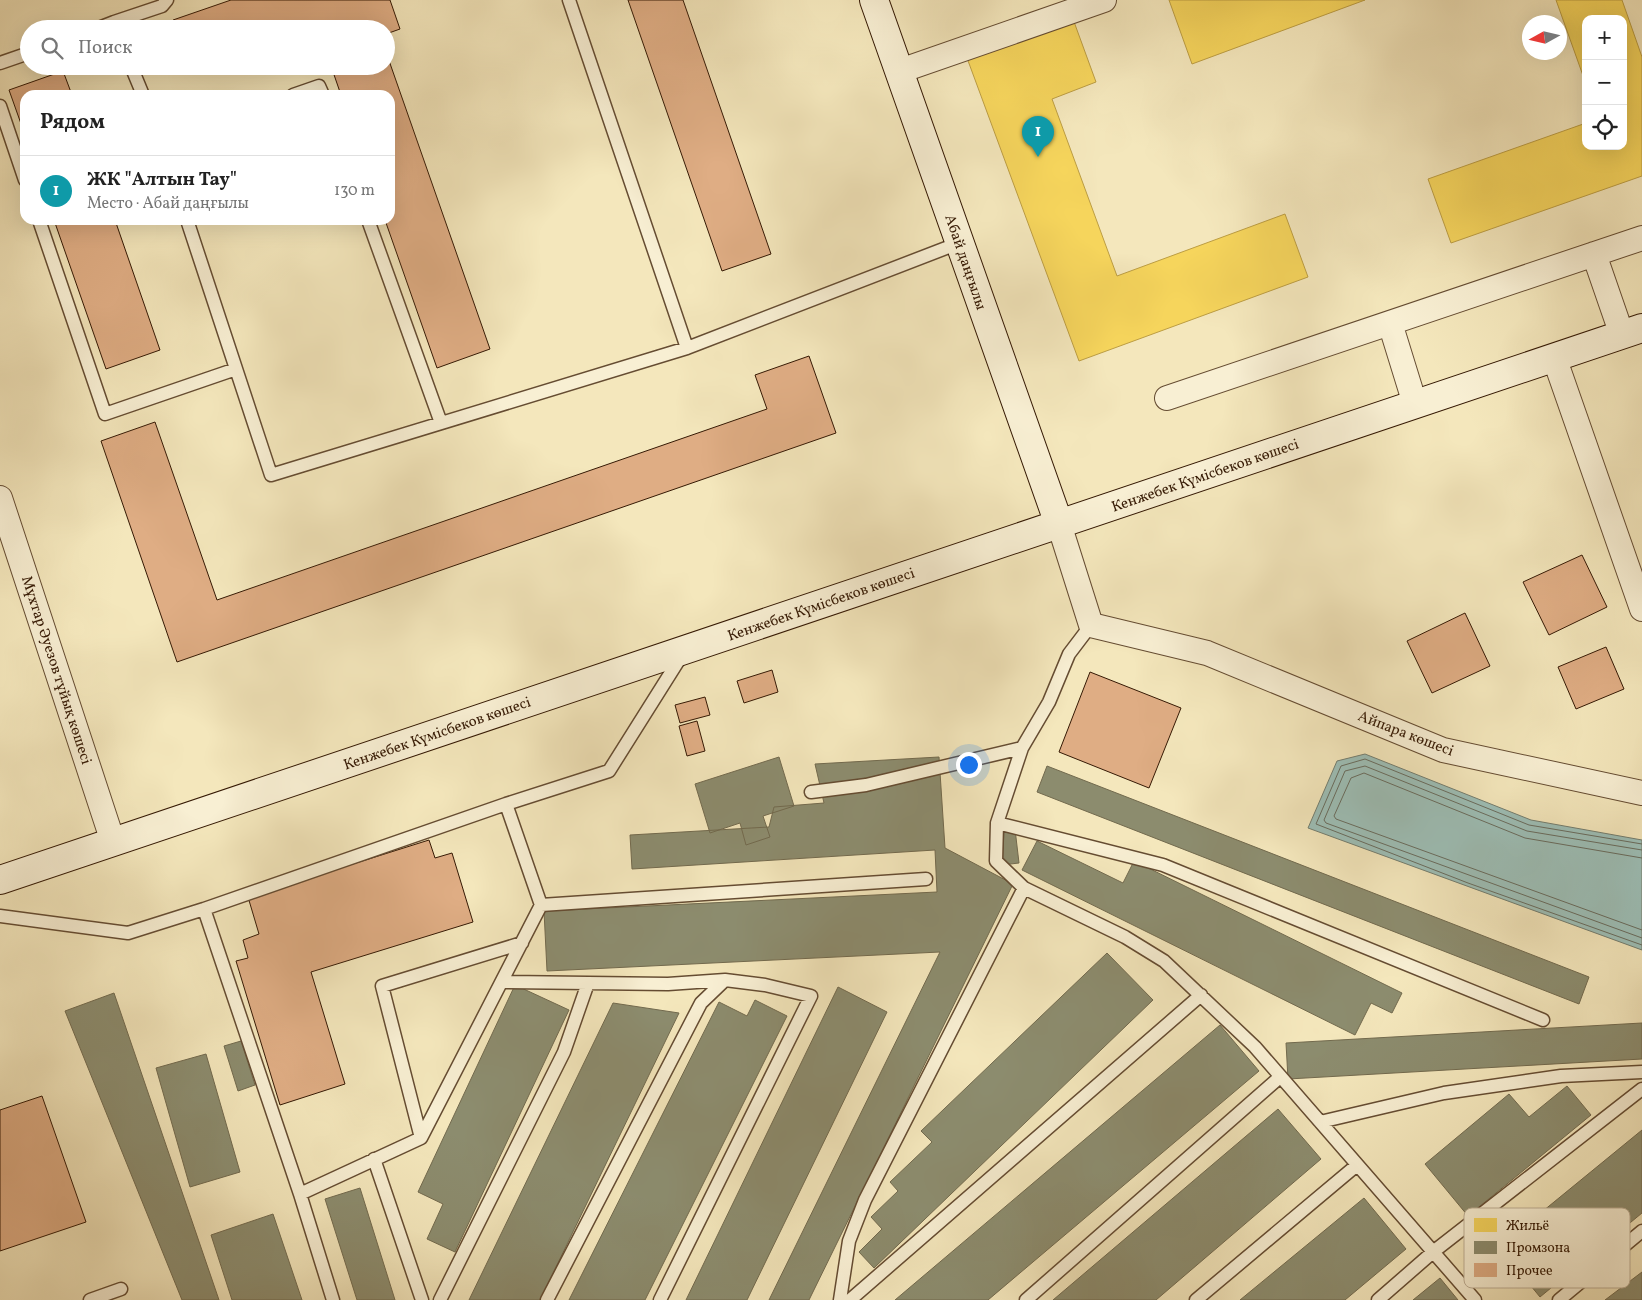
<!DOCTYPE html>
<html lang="ru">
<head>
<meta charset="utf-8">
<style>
  :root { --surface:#fff; --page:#f6f6f6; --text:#222; --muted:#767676; --line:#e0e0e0; --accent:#db2777 }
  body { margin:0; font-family:Vollkorn,serif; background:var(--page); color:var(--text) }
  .controls { position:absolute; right:15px; top:15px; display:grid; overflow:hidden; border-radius:10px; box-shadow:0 5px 20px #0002 }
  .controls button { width:45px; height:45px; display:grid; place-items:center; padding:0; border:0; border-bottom:1px solid var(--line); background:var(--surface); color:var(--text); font:25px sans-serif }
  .compass { position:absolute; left:1522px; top:15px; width:45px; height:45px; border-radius:50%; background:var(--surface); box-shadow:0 5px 20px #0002; rotate:262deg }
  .you { position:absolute; left:968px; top:764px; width:18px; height:18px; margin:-12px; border:4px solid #fff; border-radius:50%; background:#1a73e8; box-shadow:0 0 0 8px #1a73e833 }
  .badge { display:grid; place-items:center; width:32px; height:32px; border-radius:50%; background:var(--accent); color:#fff; font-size:16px; font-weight:700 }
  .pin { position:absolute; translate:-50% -41px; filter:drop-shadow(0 1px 2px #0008) }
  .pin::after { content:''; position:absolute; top:26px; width:18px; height:15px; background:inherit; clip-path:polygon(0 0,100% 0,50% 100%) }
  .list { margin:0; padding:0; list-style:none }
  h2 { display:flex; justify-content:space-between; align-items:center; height:65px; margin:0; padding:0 20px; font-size:21px }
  h2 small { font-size:16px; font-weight:400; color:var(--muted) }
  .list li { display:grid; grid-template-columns:32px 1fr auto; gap:15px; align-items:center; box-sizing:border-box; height:70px; padding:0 20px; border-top:1px solid var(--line) }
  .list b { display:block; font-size:19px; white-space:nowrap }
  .list p { margin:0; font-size:16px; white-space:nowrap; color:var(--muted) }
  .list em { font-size:16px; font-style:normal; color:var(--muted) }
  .icon { flex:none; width:28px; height:28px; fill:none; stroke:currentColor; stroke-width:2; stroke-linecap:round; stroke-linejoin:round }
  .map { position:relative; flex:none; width:1642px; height:1300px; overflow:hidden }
  .search { position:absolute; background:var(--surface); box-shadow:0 5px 20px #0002; left:20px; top:20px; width:375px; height:55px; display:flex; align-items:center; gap:12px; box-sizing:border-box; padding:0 18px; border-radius:28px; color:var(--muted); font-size:19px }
  .panel { position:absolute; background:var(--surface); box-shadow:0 5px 20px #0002; left:20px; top:90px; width:375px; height:135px; border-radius:15px }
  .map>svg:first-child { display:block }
  .water { fill:#9dbfb7; stroke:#737d6f }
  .homes { fill:#f6d55c; stroke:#bc9d42 }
  .industry { fill:#8c8c6e; stroke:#726a4e }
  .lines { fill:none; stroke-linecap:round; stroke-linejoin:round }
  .shore { stroke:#696c5e; stroke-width:1 }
  .building { fill:#dfad84; stroke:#351904 }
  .lane-casing { stroke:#654c32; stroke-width:15 }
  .street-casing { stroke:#654c32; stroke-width:26 }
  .secondary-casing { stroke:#351904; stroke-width:30 }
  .lane { stroke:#f8efd3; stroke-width:12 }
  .street { stroke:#f8efd3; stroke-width:24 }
  .secondary { stroke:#f8efd3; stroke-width:28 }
  .labels { text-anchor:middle; stroke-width:5; stroke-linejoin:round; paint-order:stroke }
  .street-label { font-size:15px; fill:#351904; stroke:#f8efd3 }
  .key { fill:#f8efd3; stroke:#beaf95; stroke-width:1 }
  .key-label { font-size:14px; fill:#351904 }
</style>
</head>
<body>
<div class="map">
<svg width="1642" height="1300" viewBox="0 0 1642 1300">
  <rect width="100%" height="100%" fill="#f4e7bc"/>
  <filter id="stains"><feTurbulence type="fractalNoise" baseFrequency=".004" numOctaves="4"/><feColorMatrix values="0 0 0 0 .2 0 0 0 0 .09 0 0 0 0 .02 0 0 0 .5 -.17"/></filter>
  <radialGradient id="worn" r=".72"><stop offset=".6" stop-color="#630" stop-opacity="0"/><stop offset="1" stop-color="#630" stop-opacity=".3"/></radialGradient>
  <path class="water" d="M1365,754L1531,820L1642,840V950L1308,828L1337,761Z"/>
  <path class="homes" d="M1169,0H1365L1192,64Z
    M1556,0H1622L1642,57V176L1451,243L1428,179L1586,123V146H1623V19H1586V84Z
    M1073,19L1096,82L1052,99L1117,276L1285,214L1308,277L1079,361L967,58Z"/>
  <path class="industry" d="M779,757L794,806L763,816L770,837L746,845L740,823L710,833L695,784Z
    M939,757L945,848L1013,884L809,1300H769L940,952L547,971L544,911L937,892L935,850L632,869L630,835L769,827L774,807L824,803L815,764Z
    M1047,766L1589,977L1579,1004L1037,792Z
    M1015,829L1019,863L1002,865L1004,832Z
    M1037,841L1123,883L1134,861L1402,993L1392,1013L1371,1003L1355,1035L1022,870Z
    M1107,953L1153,1000L874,1268L859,1252L882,1229L871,1217L898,1191L890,1182L932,1142L921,1131Z
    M515,985L569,1010L455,1252L427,1239L443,1204L418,1192Z
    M838,987L887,1012L747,1300H686Z
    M114,993L219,1300H182L65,1011Z
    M755,1000L787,1016L645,1300H569L719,1002L747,1016Z
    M613,1003L679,1013L540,1300H469Z
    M1642,1023V1059L1288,1079L1286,1043Z
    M1220,1025L1259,1071L988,1300H895Z
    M241,1041L255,1085L238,1091L224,1046Z
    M206,1054L240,1172L190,1187L156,1068Z
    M1567,1086L1591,1115L1468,1216L1425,1164L1509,1094L1529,1117Z
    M1278,1109L1321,1159L1156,1300H1053Z
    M1642,1130V1213L1540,1297L1499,1247Z
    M360,1188L395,1300H357L325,1199Z
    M1364,1198L1406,1249L1345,1300H1240Z
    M273,1214L302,1300H232L211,1235Z
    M1642,1272V1300H1605Z
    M1440,1278L1458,1300H1413Z"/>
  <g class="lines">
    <path class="shore" d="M1642,844L1529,825L1365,759L1341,766L1316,824L1468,883L1642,945
      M1642,850L1527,831L1365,766L1345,771L1324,820L1326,823L1642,938
      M1642,858L1525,838L1364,773L1351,778L1334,816L1336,819L1642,930"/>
  </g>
  <path class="building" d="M231,0H390L400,29L386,34V29H176L173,20Z
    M628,0H683L771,254L722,271Z
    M386,52L490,349L437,368L385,220H390V95H341L331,66H386Z
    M190,66H214L192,74Z
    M63,71L72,95H25V135L9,90Z
    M54,220H115L160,350L106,369Z
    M809,356L836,433L177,662L101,441L155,422L217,600L767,409L755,375Z
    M1582,555L1607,607L1549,635L1523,582Z
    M1465,613L1490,666L1432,693L1407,641Z
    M1606,647L1624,689L1576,709L1558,667Z
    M772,670L778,692L744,703L737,681Z
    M1090,672L1181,708L1149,788L1059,752Z
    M705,697L710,715L680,723L675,705Z
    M697,721L705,751L687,756L679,726Z
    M429,840L435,858L452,853L473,922L311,972L345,1084L280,1105L236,961L248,958L243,940L259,934L248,897Z
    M42,1096L86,1222L0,1251V1110Z"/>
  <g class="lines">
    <g class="lane-casing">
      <path id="lane" d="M569,0L687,348
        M96,29L114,22
        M117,29L114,22L162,6L167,0
        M0,63L29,53
        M131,66L143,95
        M293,95L319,86L323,95
        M0,106L25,180
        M39,220L105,414L236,369
        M187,220L271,475L687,348L959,243
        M368,220L441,423
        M1091,625L1069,654L1049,702L1022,748L997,823L996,861L1024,888L1125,937L1164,961L1255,1047L1475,1300
        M811,792L866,785L1022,748
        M997,823L1163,865L1543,1020
        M541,905L926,879
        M204,909L300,1194L421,1138L541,905L506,804L609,771L682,655
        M0,916L128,933L204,909L506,804
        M502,982L668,984L725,980L765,985L811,996L660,1300
        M1320,1122L1444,1093L1561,1076L1642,1072
        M421,1138L382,986L522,943
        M374,1159L422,1300
        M300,1194L333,1300
        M90,1300L121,1289
        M440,1300L564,1052L588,983
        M547,1300L701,1003L725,980
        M840,1300L849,1241L865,1200L1024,888
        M850,1300L1201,995
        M1026,1300L1280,1077
        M1196,1300L1357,1165
        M1378,1300L1433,1252L1642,1089
        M1559,1300L1642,1231"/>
    </g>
    <g class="street-casing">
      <path id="street" d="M900,71L1104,0
        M1594,254L1622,335
        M1390,323L1415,404
        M1554,357L1642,609
        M1167,398L1642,238
        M0,498L113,842
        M1059,524L1091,625L1207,653L1443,750L1642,793"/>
    </g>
    <g class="secondary-casing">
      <path id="secondary" d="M874,0L1059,524
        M0,880L1642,328"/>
    </g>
    <use href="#lane" class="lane"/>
    <use href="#street" class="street"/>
    <use href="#secondary" class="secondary"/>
  </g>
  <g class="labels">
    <g class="street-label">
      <text transform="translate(966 262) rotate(71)" y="5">Абай даңғылы</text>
      <text transform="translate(1205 475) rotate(-19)" y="5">Кенжебек Күмісбеков көшесі</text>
      <text transform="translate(821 604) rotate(-19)" y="5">Кенжебек Күмісбеков көшесі</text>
      <text transform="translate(57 670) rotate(72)" y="5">Мұхтар Әуезов тұйық көшесі</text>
      <text transform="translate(437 733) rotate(-19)" y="5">Кенжебек Күмісбеков көшесі</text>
      <text transform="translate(1406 733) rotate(21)" y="5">Айпара көшесі</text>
    </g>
  </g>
  <rect x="1464" y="1208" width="166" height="80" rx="8" class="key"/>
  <rect x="1474" y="1218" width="23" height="14" fill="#f6d55c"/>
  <rect x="1474" y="1241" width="23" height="13" fill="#8c8c6e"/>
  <rect x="1474" y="1263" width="23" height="14" fill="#dfad84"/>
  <g class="key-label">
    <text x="1506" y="1230">Жильё</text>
    <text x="1506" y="1252">Промзона</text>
    <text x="1506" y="1275">Прочее</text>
  </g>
  <rect width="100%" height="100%" filter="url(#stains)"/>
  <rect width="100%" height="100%" fill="url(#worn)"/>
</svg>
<div class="controls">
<button>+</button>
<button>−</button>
<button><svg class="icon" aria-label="locate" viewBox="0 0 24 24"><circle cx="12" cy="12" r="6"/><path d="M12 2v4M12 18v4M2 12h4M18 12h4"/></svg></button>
</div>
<svg class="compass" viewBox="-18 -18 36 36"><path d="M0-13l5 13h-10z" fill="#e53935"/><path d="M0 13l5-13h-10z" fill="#767676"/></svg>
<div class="you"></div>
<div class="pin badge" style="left:1038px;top:157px;background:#0f9aa8">1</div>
<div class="search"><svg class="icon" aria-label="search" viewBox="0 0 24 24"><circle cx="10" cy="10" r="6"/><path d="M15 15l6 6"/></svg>Поиск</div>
<section class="panel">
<h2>Рядом<small></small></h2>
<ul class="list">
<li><span class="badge" style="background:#0f9aa8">1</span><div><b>ЖК &quot;Алтын Тау&quot;</b><p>Место · Абай даңғылы</p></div><em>130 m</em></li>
</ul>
</section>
</div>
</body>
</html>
